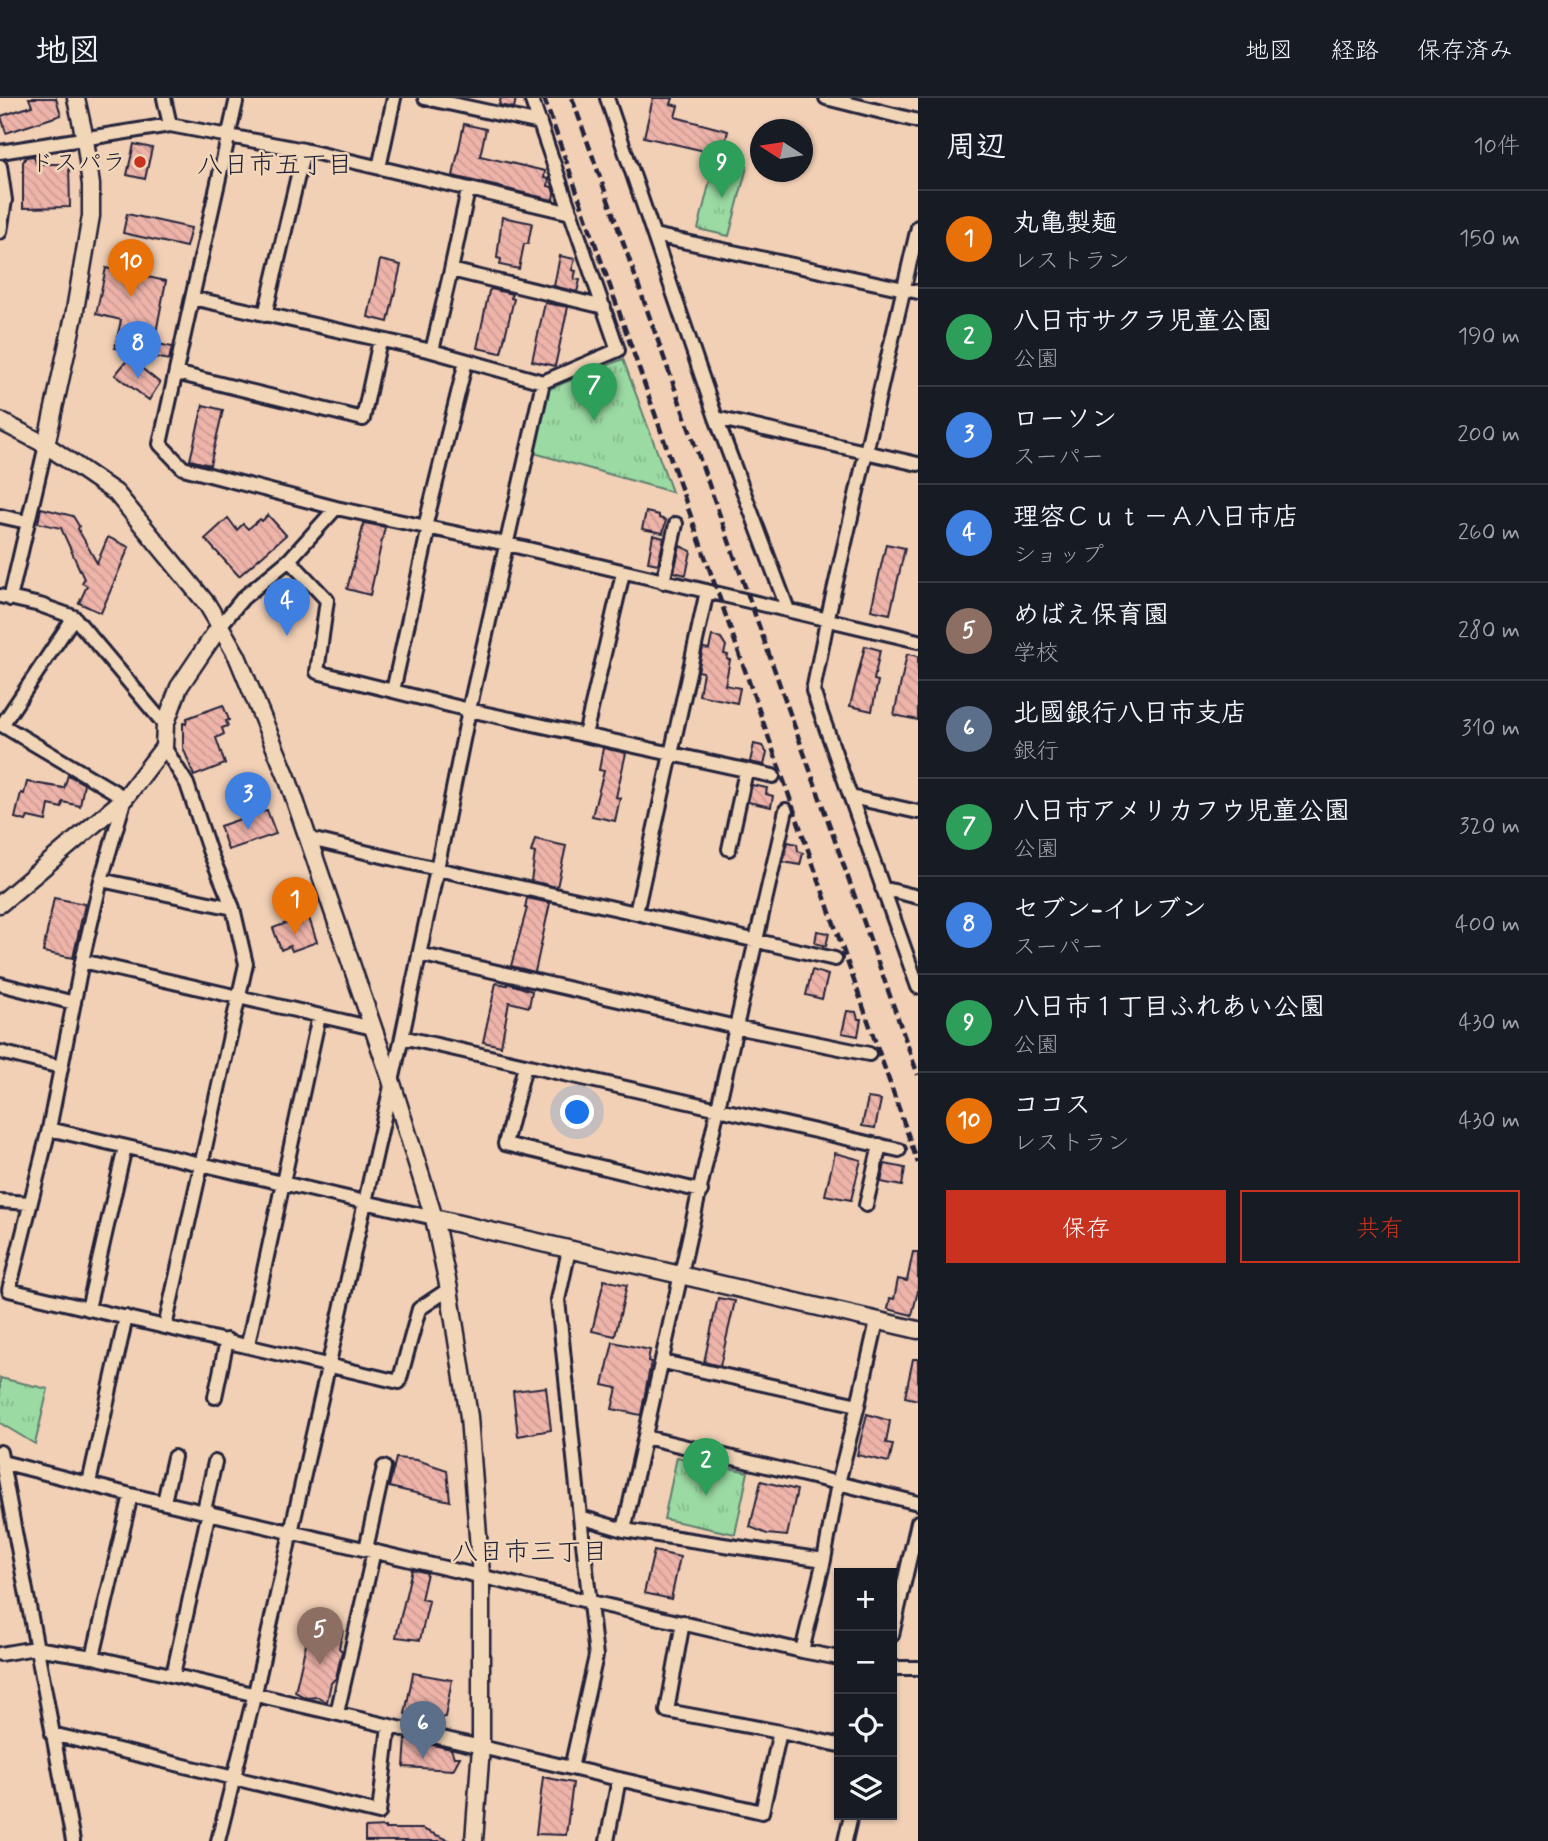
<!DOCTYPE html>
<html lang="ja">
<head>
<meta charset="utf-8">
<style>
  :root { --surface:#171b24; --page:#242831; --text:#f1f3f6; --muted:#9ea1a6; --line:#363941; --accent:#c8321e }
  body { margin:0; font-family:Mynerve,"Klee One",sans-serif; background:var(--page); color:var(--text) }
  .controls { position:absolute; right:21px; bottom:21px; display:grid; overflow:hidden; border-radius:0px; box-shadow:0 2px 5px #0004 }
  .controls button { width:63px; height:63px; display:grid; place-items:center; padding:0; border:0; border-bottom:2px solid var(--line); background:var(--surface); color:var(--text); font:35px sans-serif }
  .compass { position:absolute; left:750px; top:21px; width:63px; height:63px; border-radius:50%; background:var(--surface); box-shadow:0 2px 5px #0004; rotate:282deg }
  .you { position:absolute; left:578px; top:1015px; width:24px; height:24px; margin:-18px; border:5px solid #fff; border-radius:50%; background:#1a73e8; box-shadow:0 0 0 10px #1a73e833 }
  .badge { display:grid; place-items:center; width:46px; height:46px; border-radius:50%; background:var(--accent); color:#fff; font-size:23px; font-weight:700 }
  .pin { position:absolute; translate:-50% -58px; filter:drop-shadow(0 2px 4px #0008) }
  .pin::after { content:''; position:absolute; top:37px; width:24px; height:21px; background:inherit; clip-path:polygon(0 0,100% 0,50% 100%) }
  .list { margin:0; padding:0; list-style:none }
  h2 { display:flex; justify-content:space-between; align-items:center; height:91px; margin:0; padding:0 28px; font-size:30px }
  h2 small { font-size:23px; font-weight:400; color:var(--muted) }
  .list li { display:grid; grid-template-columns:46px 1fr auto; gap:21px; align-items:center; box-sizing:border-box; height:98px; padding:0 28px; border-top:2px solid var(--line) }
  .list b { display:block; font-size:26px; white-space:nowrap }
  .list p { margin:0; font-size:23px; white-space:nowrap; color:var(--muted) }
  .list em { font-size:23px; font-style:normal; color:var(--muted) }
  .actions { display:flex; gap:14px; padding:21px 28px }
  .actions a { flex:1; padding:16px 0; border:2px solid var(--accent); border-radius:0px; text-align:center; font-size:24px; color:var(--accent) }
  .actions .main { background:var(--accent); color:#fff }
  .icon { flex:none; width:38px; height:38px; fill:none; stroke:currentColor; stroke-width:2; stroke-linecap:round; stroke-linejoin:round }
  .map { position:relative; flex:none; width:918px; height:1743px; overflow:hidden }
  header { display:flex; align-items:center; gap:42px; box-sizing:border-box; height:98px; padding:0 35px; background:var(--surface); border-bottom:2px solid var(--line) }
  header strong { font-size:33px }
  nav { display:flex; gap:38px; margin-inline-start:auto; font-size:24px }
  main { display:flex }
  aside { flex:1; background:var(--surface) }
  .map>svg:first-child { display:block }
  .park { fill:url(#park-tufts); stroke:#5e7e6f; stroke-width:2 }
  .building { fill:url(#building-back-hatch); stroke:#22223b; stroke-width:2 }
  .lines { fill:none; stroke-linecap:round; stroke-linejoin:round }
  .minor-casing { stroke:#22223b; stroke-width:18 }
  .tertiary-casing { stroke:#22223b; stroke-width:21 }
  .minor { stroke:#f2d6b8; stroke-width:12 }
  .tertiary { stroke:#f2d6b8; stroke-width:16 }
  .rail { stroke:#22223b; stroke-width:4.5; stroke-dasharray:10 5; stroke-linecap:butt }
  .poi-dot { fill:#c8321e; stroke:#f2d6b8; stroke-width:2.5 }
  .labels { text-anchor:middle; stroke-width:5; stroke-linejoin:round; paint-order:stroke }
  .poi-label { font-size:24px; fill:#22223b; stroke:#f2d6b8; text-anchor:end }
  .neighbourhood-label { font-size:26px; fill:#22223b; stroke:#f2d6b8 }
</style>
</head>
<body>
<header>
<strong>地図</strong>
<nav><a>地図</a><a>経路</a><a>保存済み</a></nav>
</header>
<main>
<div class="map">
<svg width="918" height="1743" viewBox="0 0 918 1743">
  <defs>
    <pattern id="park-tufts" width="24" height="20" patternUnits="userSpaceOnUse" patternTransform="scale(1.75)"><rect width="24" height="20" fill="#9bdaa3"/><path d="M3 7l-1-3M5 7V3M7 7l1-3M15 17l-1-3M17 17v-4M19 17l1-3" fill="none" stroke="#85bb8d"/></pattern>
    <pattern id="building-back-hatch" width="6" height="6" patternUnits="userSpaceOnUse" patternTransform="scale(1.75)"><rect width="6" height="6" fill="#eeb4aa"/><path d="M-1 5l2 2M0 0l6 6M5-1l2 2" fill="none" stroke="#cc9a93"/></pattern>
  </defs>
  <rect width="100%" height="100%" fill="#f2d0b6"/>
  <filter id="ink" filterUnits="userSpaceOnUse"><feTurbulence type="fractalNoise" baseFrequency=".0143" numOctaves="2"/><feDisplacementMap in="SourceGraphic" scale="14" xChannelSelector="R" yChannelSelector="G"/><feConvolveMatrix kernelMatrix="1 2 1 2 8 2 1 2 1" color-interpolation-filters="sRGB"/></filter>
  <g filter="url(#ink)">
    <path class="park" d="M716,58L747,69L729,138L698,131Z
      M623,261L672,394L534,355L549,291Z
      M0,1280L48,1291L35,1346L0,1325Z
      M677,1359L748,1374L735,1436L664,1421Z"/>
    <path class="building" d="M29,0H56L61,17L6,35L1,18L32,8Z
      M501,0H516L514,10L499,7Z
      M653,0H673L671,6L678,8L675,19L728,33L722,57L644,39Z
      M464,26L486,31L480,58L545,73L544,80L549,81L548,88L552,89L554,95L553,102L453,78Z
      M134,46L152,50L145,81L127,77Z
      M34,58L36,65L40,64L41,66H69L70,109L23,110V64L26,59Z
      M127,116L191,130L186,149L123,135Z
      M502,119L532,125L528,146H524L519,171L500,167L501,161L497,160Z
      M560,158L575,161L572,172L576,173L574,181L580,182L577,194L554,188Z
      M380,162L401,167L388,224L368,219Z
      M106,170L166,183L154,245L172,249L169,262L115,250L121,222L96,216Z
      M491,191L512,196L511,200L514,201L501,255L477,250L489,193Z
      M545,205L568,209L555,268L532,263Z
      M129,260L160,285L149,302L115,277Z
      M203,307L223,312L210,367L190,362Z
      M41,410L73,418L79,428L78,431L97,465L108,439L129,449L101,515L79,505L87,488L82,485L84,481L61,430L38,425Z
      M646,414L659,417V420L666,422L663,435L642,431Z
      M268,417L286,437L239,478L205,441L228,420L237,432L243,426L248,431L260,421L262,423Z
      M364,425L385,429L370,497L347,491Z
      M653,437L664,440L658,466L648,464Z
      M886,446L905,450L890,516L871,512Z
      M680,448L691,453L686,477L674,474Z
      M712,538L721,540L726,548L724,556L728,557L727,561L730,562L725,587L740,590L737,605L699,597L703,574L698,573L703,550L709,551Z
      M865,548L880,552L874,582L878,583L872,613L850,608Z
      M907,556L918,558V622L894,617Z
      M223,607L229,622L226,623L228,628L222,630L224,636L216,640L225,666L194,678L183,649V625L186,626L187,620Z
      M754,646L762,648L767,655L764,667L750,664Z
      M603,650L626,655L616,699L620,700L615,723L592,718L604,673L599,672Z
      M68,677L84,686L80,708L63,704L62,710L49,707L46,723L28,719L26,723L15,720L21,695L24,696L27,684L64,690Z
      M752,687L767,690L766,696L773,698L771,709L748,704Z
      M267,712L276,736L228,752L220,728Z
      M535,741L566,748L557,789L531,783L535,755L531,754Z
      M788,744L797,746L798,753L803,755L800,767L783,764Z
      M54,800L85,806L73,860L43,854Z
      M527,800L550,805L535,874L511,868L527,810H525Z
      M308,817L317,844L292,853L290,848L281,852L273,830Z
      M817,833L829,835L826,848L815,845Z
      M812,872L828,877L822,901L806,897Z
      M496,885L507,887V885L532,893L529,909L509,904L501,948L483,944Z
      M847,913L856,914L858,921H861L858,938L842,935Z
      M868,1000L881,1002L875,1030L862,1028Z
      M835,1055L861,1062L851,1102L825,1097Z
      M885,1066L905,1070L902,1088L881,1084Z
      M913,1154H918V1193L912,1217L888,1211L890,1200L894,1201L898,1181L907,1183Z
      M604,1182L627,1187L615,1238L592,1233Z
      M718,1200L735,1203L720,1268L704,1264Z
      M613,1244L650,1252L648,1263L651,1264L641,1317L612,1311L617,1290L603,1287Z
      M913,1261H918V1302L905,1299Z
      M546,1289L551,1332L518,1338L513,1293Z
      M867,1316L890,1323L886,1345L893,1346L889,1364L857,1357Z
      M396,1360L417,1362L447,1372L450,1403L389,1389Z
      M761,1383L797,1392L787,1438L767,1436L750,1429Z
      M654,1453L680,1459L671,1501L644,1495Z
      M412,1471L427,1475L421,1501L429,1503L420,1542L396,1539Z
      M311,1524L343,1532L339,1550L342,1553L336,1580L331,1585L327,1604L318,1599L306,1600L295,1594Z
      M413,1575L452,1582L445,1619L437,1622L405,1616Z
      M406,1641L451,1651L454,1659H460L453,1672L404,1669Z
      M543,1679L573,1685L566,1737L536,1736Z
      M385,1729V1731H422L451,1743H365V1730Z"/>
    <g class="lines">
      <g class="minor-casing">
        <path id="minor" d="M425,0L540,25
          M607,0L716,320L788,512
          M826,0L918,23
          M170,27L304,52L571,115
          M0,54L170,27L164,0
          M0,68L5,102L0,134
          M379,70L394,0
          M918,129L827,523L813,593L918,889
          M654,137L918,194
          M451,172L468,92
          M192,200L237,0
          M265,217L304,52
          M432,253L543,284
          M176,275L363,321L380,242
          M716,320L918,366
          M336,410L183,370L160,346L192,200L432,253L451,172L604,209
          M0,418L27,424
          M425,429L466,263
          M289,462L327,502L317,574L469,612L773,678
          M663,484L676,426
          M0,498L40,507L74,519L165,627
          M10,501L46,347
          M74,519L2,627L125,700L101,782L82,863L49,1031L9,1192L165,1229
          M220,528L243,500L289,462L336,410L507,446L918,543
          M393,593L429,429
          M585,637L623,475
          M164,649L187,686L209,752L233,810L246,866L165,1229L399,1284L419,1211L449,1191
          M851,699L918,714
          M786,712L736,929L869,956
          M310,741L437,771L469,612L543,284L618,252L531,0
          M729,751L746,673
          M101,782L233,810
          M882,790L918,799
          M636,815L835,861
          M82,863L373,930
          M0,886L74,905
          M402,939L899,1052
          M0,954L61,969
          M525,968L505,1046L701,1093
          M49,1031L434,1120
          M0,1103L29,1105
          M866,1107L880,1047
          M569,1152L558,1202L580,1419
          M88,1211L125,1049
          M248,1246L319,918
          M215,1299L227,1242
          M858,1307L877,1223
          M645,1339L838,1385L858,1307L663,1264
          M0,1354L73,1743
          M2,1364L131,1397L802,1553L824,1462L624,1432
          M89,1385L126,1219
          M164,1404L174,1359
          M204,1412L215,1364
          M366,1451L384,1369
          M824,1462L838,1385L918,1405
          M683,1524L667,1613L780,1634
          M892,1537L918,1424
          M802,1553L839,1560
          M0,1556L35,1550L93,1559L571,1670L596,1558L580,1419L624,1432L736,929L419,856
          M93,1559L131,1397
          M892,1570H918
          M173,1577L209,1413
          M337,1615L374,1453
          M52,1636L379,1715L389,1628
          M571,1670L762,1714L780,1634L839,1647
          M218,1743L255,1595L402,939L437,771L636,815L707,493
          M607,1743L619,1681
          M845,1743L851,1717"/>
      </g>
      <g class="tertiary-casing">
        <path id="tertiary" d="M0,323L46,347L116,395L207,506L220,528L237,558L287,679L391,982L434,1120L449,1191L469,1319L481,1477V1649L474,1743
          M46,347L74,218L91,118V87L85,41L76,0
          M0,806L125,700L164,649L165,627L179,589L220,528
          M434,1120L918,1232"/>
      </g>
      <use href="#minor" class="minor"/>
      <use href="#tertiary" class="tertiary"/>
      <path class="rail" d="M544,0L918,1065
        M572,0L918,977"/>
    </g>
  </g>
  <circle class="poi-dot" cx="140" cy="64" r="7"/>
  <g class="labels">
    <g class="poi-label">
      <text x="126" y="72">ドスパラ</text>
    </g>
    <g class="neighbourhood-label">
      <text x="275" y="75">八日市五丁目</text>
      <text x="530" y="1462">八日市三丁目</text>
    </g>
  </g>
</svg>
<div class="controls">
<button>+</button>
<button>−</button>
<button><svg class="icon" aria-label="locate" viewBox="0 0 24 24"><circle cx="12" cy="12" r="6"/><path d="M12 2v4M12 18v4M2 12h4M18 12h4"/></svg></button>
<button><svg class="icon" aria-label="layers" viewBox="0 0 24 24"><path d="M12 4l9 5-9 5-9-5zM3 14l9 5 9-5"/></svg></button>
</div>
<svg class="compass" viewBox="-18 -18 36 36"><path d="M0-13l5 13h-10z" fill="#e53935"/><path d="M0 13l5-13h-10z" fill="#9ea1a6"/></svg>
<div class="you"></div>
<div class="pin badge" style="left:295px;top:837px;background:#e8710a">1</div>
<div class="pin badge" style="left:706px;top:1398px;background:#2e9e5b">2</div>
<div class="pin badge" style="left:248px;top:732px;background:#3f7fe0">3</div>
<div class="pin badge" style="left:287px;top:538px;background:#3f7fe0">4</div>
<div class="pin badge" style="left:320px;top:1567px;background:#8d6e63">5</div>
<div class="pin badge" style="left:423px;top:1661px;background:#5c6f8a">6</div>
<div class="pin badge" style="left:594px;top:323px;background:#2e9e5b">7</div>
<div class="pin badge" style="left:138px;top:281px;background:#3f7fe0">8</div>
<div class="pin badge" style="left:722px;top:100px;background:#2e9e5b">9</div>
<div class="pin badge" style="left:131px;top:199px;background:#e8710a">10</div>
</div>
<aside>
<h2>周辺<small>10件</small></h2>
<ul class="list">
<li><span class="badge" style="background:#e8710a">1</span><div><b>丸亀製麺</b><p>レストラン</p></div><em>150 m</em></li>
<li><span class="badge" style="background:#2e9e5b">2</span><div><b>八日市サクラ児童公園</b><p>公園</p></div><em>190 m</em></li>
<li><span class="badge" style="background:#3f7fe0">3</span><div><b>ローソン</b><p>スーパー</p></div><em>200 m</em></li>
<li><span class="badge" style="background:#3f7fe0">4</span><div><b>理容Ｃｕｔ－Ａ八日市店</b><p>ショップ</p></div><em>260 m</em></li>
<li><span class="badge" style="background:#8d6e63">5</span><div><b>めばえ保育園</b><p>学校</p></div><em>280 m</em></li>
<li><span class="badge" style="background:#5c6f8a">6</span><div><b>北國銀行八日市支店</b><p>銀行</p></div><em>310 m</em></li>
<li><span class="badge" style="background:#2e9e5b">7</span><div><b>八日市アメリカフウ児童公園</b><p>公園</p></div><em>320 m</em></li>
<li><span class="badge" style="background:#3f7fe0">8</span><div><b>セブン-イレブン</b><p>スーパー</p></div><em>400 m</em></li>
<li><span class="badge" style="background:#2e9e5b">9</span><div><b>八日市１丁目ふれあい公園</b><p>公園</p></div><em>430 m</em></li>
<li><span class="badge" style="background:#e8710a">10</span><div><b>ココス</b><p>レストラン</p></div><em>430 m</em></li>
</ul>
<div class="actions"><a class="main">保存</a><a>共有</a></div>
</aside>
</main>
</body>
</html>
